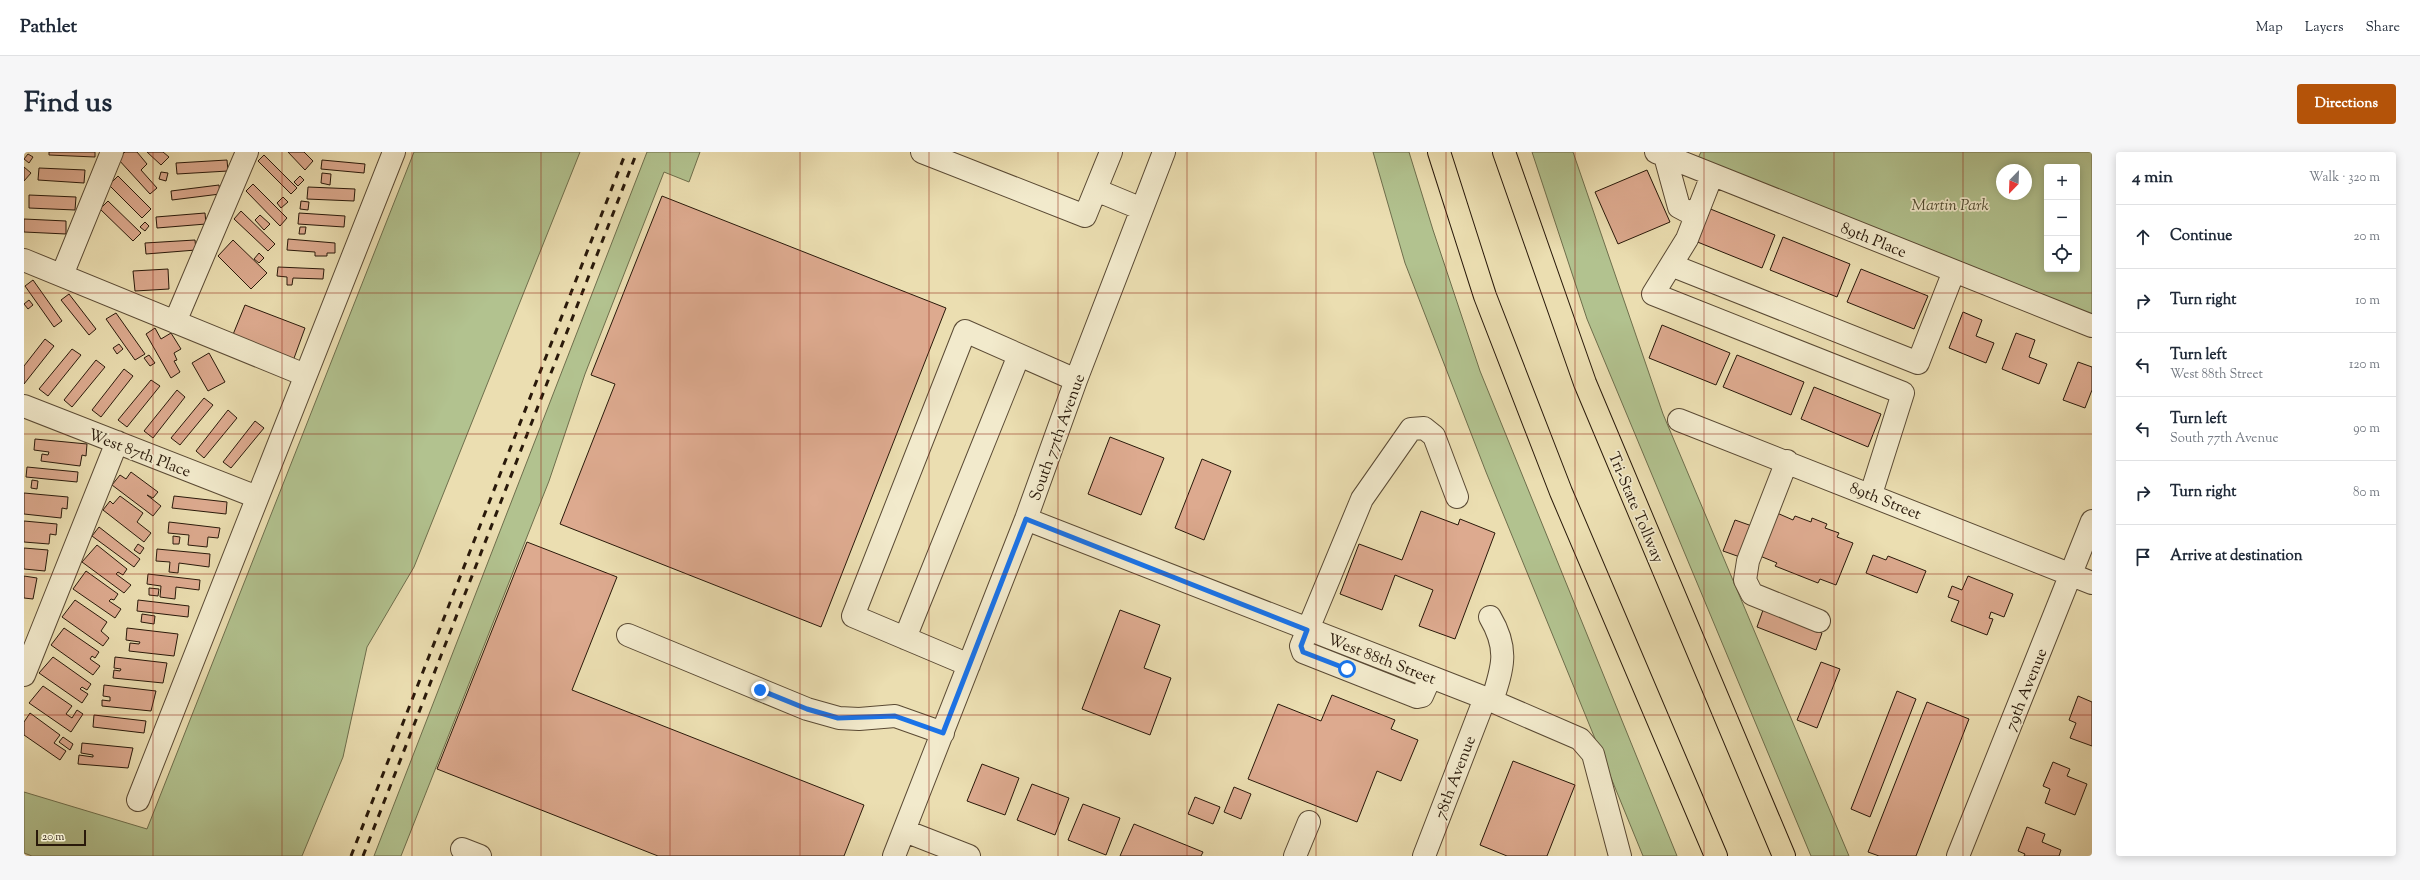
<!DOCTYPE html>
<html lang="en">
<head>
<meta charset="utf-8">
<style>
  :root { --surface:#fff; --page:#f6f6f7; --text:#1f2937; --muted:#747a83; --line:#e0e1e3; --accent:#b45309 }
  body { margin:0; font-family:"Sorts Mill Goudy",serif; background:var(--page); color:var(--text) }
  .controls { position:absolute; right:12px; top:12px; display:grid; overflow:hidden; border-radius:4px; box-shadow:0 2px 10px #0003 }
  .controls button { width:36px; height:36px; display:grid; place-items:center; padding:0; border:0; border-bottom:1px solid var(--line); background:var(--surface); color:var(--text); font:20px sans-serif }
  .compass { position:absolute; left:1972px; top:12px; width:36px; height:36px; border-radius:50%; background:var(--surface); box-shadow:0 2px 10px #0003; rotate:203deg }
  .scale { position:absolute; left:12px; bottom:10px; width:50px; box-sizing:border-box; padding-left:4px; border:2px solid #29190a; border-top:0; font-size:11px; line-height:14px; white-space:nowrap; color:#29190a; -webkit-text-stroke:3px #f2eacc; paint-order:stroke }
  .stop { position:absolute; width:12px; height:12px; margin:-9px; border:3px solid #1a73e8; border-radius:50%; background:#fff }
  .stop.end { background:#1a73e8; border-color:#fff; box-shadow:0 1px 4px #0008 }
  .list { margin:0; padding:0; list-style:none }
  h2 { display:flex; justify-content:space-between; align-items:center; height:52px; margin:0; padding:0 16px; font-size:17px }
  h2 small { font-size:13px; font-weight:400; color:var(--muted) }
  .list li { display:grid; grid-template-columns:26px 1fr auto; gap:12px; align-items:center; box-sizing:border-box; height:64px; padding:0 16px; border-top:1px solid var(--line) }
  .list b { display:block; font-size:15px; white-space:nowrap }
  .list p { margin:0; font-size:13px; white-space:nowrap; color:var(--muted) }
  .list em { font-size:13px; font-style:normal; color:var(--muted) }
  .icon { flex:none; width:22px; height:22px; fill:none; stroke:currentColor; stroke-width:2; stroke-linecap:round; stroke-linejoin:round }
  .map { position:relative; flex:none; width:2068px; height:704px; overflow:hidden; border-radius:4px }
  header { display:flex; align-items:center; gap:24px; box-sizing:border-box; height:56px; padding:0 20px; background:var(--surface); border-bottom:1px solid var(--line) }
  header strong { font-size:19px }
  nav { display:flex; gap:22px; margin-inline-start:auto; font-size:14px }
  .intro { display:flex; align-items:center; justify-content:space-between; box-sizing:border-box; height:96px; padding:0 24px }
  h1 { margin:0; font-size:28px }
  .button { padding:10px 18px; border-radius:4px; background:var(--accent); color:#fff; font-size:14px; font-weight:700 }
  main { display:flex; gap:24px; padding:0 24px }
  aside { flex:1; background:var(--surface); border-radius:4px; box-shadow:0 2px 10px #0003 }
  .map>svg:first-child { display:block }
  .green { fill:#b2c28f; stroke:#6e6e4c; fill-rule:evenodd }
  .building { fill:#ddaa8f; stroke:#29190a }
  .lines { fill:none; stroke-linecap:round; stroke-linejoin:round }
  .minor-casing { stroke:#5a4a34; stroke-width:24 }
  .highway-casing { stroke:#29190a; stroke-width:24 }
  .minor { stroke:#f2eacc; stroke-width:22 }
  .highway { stroke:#ebdeb1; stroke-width:22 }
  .rail { stroke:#29190a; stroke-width:3; stroke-dasharray:7 7; stroke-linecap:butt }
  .route { stroke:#1a73e8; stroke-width:5 }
  .grid { fill:none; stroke:#8f2418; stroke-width:1; stroke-opacity:0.55 }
  .labels { text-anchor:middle; stroke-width:3.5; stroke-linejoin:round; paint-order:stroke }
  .park-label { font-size:16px; font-style:italic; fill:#524c32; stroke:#f2eacc }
  .street-label { font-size:16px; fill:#29190a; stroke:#f2eacc }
</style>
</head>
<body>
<header>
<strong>Pathlet</strong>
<nav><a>Map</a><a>Layers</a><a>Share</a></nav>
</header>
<div class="intro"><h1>Find us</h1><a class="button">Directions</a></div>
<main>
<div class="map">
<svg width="2068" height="704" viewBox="0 0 2068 704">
  <rect width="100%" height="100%" fill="#ebdeb1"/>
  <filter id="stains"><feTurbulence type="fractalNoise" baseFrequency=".005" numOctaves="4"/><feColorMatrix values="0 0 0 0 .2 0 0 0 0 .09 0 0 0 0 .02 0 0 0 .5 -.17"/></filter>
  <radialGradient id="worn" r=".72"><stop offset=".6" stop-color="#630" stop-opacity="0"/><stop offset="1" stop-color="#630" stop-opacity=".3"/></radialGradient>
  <path class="green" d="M390,0H556L390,415L343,495L319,605L278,704H8L0,701V640L123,677Z
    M623,0H676L665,30L640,20L561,222L525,329L377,704H350Z
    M1349,0H1385L1409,78L1456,219L1653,704H1619L1462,320L1381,111Z
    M1508,0H1549L1639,262L1825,704H1787L1563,167Z
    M1677,0H2068V163L1673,8ZM2023,15H2053V117H2023ZM1978,18H2002V42H1978Z"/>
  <path class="building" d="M25,0H71V5L25,3Z
    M101,0H113L123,12L117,18L133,36L126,42L94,7Z
    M123,0H139L145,5L137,13Z
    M264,0H280L289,9L281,18Z
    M4,2L9,5L5,11L0,7Z
    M240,3L273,36L267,42L234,9Z
    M203,8L204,19L153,22L152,11Z
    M298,8L341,12L340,21L297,17Z
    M0,15L7,21L0,29Z
    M15,16L61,18L60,31L14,28Z
    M1623,18L1646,70L1594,92L1571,40Z
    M137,20L144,21L142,29L135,27Z
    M298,21L307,22L306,33L297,31Z
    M94,24L127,57L118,66L85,33Z
    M276,24L280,28L274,34L270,30Z
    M229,32L263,66L256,74L222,39Z
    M195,33L196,42L148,48L147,39Z
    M284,35L331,37L330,49L283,47Z
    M5,43L52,45L51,58L5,56Z
    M638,44L922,156L797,475L536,372L591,232L567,223Z
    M259,45L264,50L257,56L253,51Z
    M84,49L117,81L109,89L76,57Z
    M277,49L285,50L284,58L276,57Z
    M1684,56L1751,83L1738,116L1671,89Z
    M217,59L251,92L244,99L210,67Z
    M181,61L182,72L133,76L132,65Z
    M275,61L321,64L320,75L274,72Z
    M236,63L246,72L240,78L231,68Z
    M0,67L42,69V82L0,80Z
    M121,70L125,74L121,79L116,75Z
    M276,75H282L281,82H275Z
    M1759,85L1826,112L1813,145L1746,118Z
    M264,87L311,91V101H303V104H291V100L263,98Z
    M171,88L172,98L122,102L121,91Z
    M209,88L243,121L227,137L194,104Z
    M235,101L240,106L235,111L230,107Z
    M254,115L300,117L299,127L269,126L268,133H263V125L253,124Z
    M144,117L145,137L111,139L109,119Z
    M1837,117L1904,144L1890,177L1823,150Z
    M9,128L38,169L30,175L1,134Z
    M45,142L72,177L65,183L37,148Z
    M5,148L9,153L4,157L0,152Z
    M221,153L281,176L269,209L208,185Z
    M1939,160L1958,168L1952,184L1970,191L1962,211L1925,196Z
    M92,161L121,202L111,208L82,167Z
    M1638,173L1706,201L1692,233L1625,206Z
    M131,176L137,187L147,181L157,197L150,201L153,208L150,209L156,220L147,226L122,182Z
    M1992,181L2011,188L2005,205L2023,212L2015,232L1978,217Z
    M21,187L30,194L0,232V214Z
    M95,192L99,197L93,202L89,196Z
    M48,197L57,203L24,244L15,237Z
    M185,201L201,230L184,239L168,211Z
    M125,203L131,211L126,214L120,206Z
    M1713,203L1780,230L1767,263L1699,235Z
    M72,208L81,215L48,255L40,248Z
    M2054,210L2068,215V238L2061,256L2039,248Z
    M100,217L109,224L77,265L68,258Z
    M127,228L136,234L103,275L94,268Z
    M1790,235L1857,262L1844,295L1777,267Z
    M153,238L161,245L129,286L120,279Z
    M180,246L189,253L156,293L147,286Z
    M204,258L213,266L180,306L172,299Z
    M231,269L240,276L207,316L199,310Z
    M1086,285L1140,306L1117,363L1064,342Z
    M11,287L63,292L62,304L58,303L56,314L17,309L18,302L24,303L25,300L10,298Z
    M1178,307L1207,319L1180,388L1151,376Z
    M3,315L54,320L53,330L2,325Z
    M107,320L134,340L129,346L123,343L137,354L129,364L88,333L96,323L102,327Z
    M8,328L14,329L13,337L7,336Z
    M0,341L44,345L43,357L38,356L37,366L0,362Z
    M96,344L119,361L113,370L127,381L120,390L79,358L86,349L89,352Z
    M150,344L203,350L202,362L148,356Z
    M1397,359L1434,373L1436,367L1471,381L1431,487L1395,474L1409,438L1371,423L1358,458L1316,442L1335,392L1378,408Z
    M1753,361L1769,368L1771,364L1787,370L1788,366L1803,372L1801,376L1815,381L1813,385L1829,391L1812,433L1796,427L1794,431L1751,414L1753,411L1736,404Z
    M1711,368L1728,374L1716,405L1699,399Z
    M0,369L33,372L32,383L26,382L25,392L0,390Z
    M145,370L196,376L194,386L184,385L183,395L164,393L165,383L144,381Z
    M75,375L116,407L110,415L68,384Z
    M149,384L156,385L155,392H149Z
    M503,390L593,425L548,538L840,653L820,704H634L413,617Z
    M114,392L120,396L116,402L110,398Z
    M73,393L103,417L99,423L94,420L92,422L107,433L100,441L58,410Z
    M0,396L24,398L21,419L0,417Z
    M133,397L186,402L185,415L155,411L154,421L145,420L146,410L132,409Z
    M1849,403L1862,408L1864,404L1902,419L1893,441L1842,421Z
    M62,419L94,442L90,448L87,447L85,449L97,457L91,466L49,437Z
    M124,422L176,428L175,438L152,435L151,447L136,445L137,434L123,432Z
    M0,424L13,426L9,447L0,446Z
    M1944,424L1989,442L1980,465L1967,460L1965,466L1969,467L1963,483L1927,469L1935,449L1924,445L1928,434L1938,438Z
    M125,436L135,437L134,444L125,443Z
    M51,448L83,470L77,479L85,486L79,494L38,465Z
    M114,448L165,454L164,465L113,459Z
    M1096,458L1136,473L1120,516L1147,526L1126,583L1058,557Z
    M1739,458L1798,481L1792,498L1733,475Z
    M118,462L131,464L130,472L117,470Z
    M40,476L75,500L71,506L68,504L66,507L76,514L69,523L27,493Z
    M103,476L154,482L150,504L105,499L106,491L115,492L116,490L102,488Z
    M29,505L67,532L63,538L58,535L56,537L64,542L58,551L15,521Z
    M91,505L143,511L139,531L89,526L90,518L96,519L97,517L90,516Z
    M1797,510L1816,517L1793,576L1773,568Z
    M80,533L132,539L127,559L78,554V548L86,549V545L79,544Z
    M19,534L48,554L42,562L48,566L53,558L59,562L47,580L5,551Z
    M1873,539L1892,547L1846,665L1827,657Z
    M1308,543L1371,568L1367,577L1394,588L1377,629L1353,619L1333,670L1224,627L1254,552L1297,569Z
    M2054,544L2068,550V594L2046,586L2052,571L2045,568Z
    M1903,550L1945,567L1892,704H1855L1844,700Z
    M6,561L36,583L30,591L42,599L36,608L0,583V570Z
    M70,563L122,569L120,581L69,575Z
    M39,585L49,592L46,598L35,590Z
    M58,591L109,596L104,616L54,612L55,603L69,605V603L57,601Z
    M1489,609L1551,633L1523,704H1483L1456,693Z
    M2029,610L2046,617L2043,624L2063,632L2051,663L2021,651L2026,637L2019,634Z
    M958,612L995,626L981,663L943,649Z
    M1008,632L1045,646L1031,683L993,668Z
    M1210,635L1227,642L1217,667L1200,660Z
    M1171,645L1196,655L1189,672L1164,662Z
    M1059,652L1096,666L1082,703L1044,688Z
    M1110,672L1179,700L1177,704H1096Z
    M2003,675L2021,682L2018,690L2037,698L2035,704H2000L2001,702L1994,699Z"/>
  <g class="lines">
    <g class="minor-casing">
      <path id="minor" d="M898,0L1061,64L1087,0
        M1632,0L2068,174
        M1641,4L1655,55L1672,64
        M1688,23L1663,87L1629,142L1879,241L1847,342
        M1072,38L1118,57
        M0,108L281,223
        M1647,113L1894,211L1930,119
        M38,123L88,0
        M151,170L223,0
        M0,254L233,345
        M1655,268L2068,431
        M1763,309L1724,409L1721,428L1728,442L1795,469
        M1002,367L1461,546L1556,587L1569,602L1596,704
        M1466,465C1485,497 1479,515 1468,549
        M604,483L783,557L815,566L835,567L871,564L919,581
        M881,486L995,203
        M945,513L829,464L941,179L1052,228
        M0,523L93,290
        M1406,526L1398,544L1393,545L1279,500L1277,494L1338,347L1387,277L1400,276L1410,284L1433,345
        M114,648L370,0
        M881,679L945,704
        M438,697L456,704
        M870,704L1002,367L1052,228L1140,0
        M1271,704L1285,670
        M1400,704L1461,546
        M1934,704L2068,369"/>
    </g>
    <g class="highway-casing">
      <path id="highway" d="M1415,0L1461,144L1537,340L1692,704
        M1480,0L1561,231L1760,704"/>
    </g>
    <use href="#minor" class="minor"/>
    <use href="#highway" class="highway"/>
    <path class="rail" d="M327,704L602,0
      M339,704L613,0"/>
  </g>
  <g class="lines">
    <path class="route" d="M736,538L783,557L814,566L871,564L919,581L1002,367L1283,478L1277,494L1279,500L1323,517"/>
  </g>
  <path class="grid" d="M129,0V704M258,0V704M388,0V704M517,0V704M646,0V704M776,0V704M905,0V704M1034,0V704M1163,0V704M1292,0V704M1422,0V704M1551,0V704M1680,0V704M1810,0V704M1939,0V704M0,141H2068M0,282H2068M0,422H2068M0,563H2068"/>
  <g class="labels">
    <g class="park-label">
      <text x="1926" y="58">Martin Park</text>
    </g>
    <g class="street-label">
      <text transform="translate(1850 87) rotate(22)" y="6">89th Place</text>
      <text transform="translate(1032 285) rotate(-70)" y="6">South 77th Avenue</text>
      <text transform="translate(116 300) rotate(21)" y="6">West 87th Place</text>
      <text transform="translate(1862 348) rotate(22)" y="6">89th Street</text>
      <text transform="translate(1613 355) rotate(67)" y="6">Tri-State Tollway</text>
      <text transform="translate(1358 506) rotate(21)" y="6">West 88th Street</text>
      <text transform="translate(2001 537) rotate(-68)" y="6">79th Avenue</text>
      <text transform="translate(1430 625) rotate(-69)" y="6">78th Avenue</text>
    </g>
  </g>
  <rect width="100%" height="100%" filter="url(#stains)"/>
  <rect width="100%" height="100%" fill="url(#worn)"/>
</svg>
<div class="controls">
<button>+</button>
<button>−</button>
<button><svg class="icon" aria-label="locate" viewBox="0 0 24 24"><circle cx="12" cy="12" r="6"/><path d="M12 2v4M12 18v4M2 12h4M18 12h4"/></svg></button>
</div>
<svg class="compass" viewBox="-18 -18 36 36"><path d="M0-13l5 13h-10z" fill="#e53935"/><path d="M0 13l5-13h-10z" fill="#747a83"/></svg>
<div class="scale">20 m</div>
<div class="stop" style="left:1323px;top:517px"></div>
<div class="stop end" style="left:736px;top:538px"></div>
</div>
<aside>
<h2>4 min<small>Walk · 320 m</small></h2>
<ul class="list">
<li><svg class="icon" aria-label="ahead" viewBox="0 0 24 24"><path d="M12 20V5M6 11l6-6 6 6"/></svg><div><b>Continue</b></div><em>20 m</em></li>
<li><svg class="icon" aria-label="right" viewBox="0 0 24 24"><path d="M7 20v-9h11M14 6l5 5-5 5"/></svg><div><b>Turn right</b></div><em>10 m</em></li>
<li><svg class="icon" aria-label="left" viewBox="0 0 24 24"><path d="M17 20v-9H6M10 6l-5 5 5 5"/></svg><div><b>Turn left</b><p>West 88th Street</p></div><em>120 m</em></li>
<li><svg class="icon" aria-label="left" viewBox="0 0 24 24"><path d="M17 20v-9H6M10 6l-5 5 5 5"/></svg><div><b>Turn left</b><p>South 77th Avenue</p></div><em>90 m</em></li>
<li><svg class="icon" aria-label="right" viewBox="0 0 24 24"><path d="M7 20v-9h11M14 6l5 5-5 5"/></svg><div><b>Turn right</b></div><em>80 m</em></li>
<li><svg class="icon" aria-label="arrive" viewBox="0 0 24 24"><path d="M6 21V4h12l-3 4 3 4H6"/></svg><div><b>Arrive at destination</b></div></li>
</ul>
</aside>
</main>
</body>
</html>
